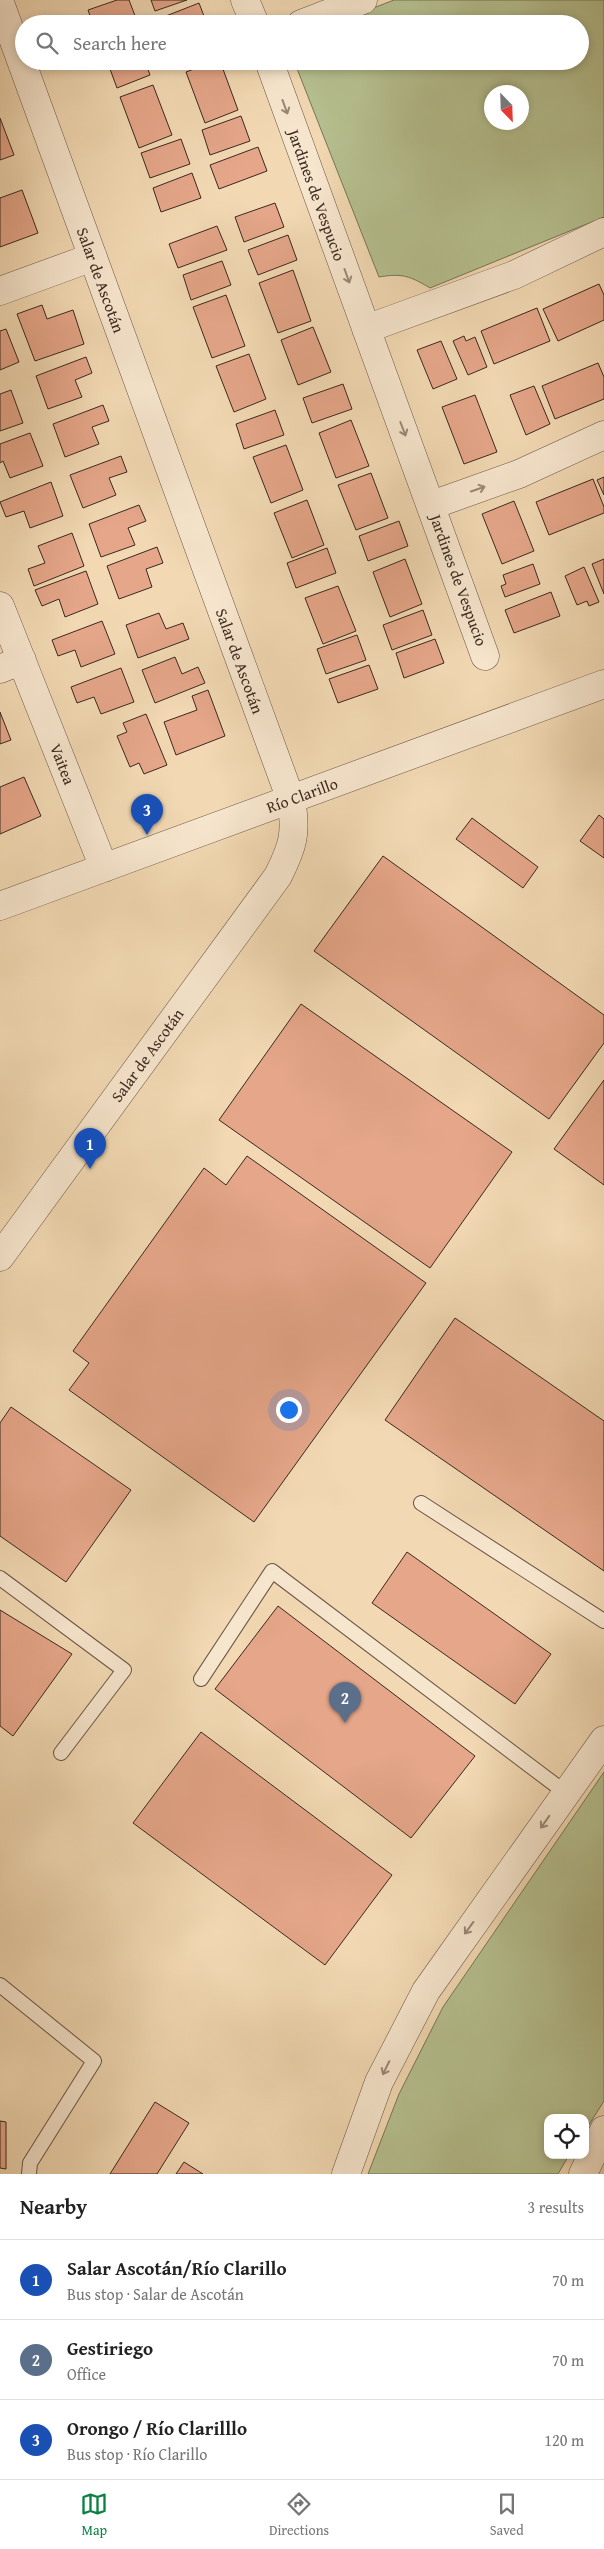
<!DOCTYPE html>
<html lang="en">
<head>
<meta charset="utf-8">
<style>
  :root { --surface:#fff; --page:#f6f6f6; --text:#222; --muted:#767676; --line:#e0e0e0; --accent:#0b8043 }
  body { margin:0; font-family:"Gentium Book Plus",serif; background:var(--page); color:var(--text) }
  .controls { position:absolute; right:15px; bottom:15px; display:grid; overflow:hidden; border-radius:10px; box-shadow:0 2px 8px #0003 }
  .controls button { width:45px; height:45px; display:grid; place-items:center; padding:0; border:0; border-bottom:1px solid var(--line); background:var(--surface); color:var(--text); font:25px sans-serif }
  .compass { position:absolute; left:484px; top:85px; width:45px; height:45px; border-radius:50%; background:var(--surface); box-shadow:0 2px 8px #0003; rotate:157deg }
  .you { position:absolute; left:288px; top:1409px; width:18px; height:18px; margin:-12px; border:4px solid #fff; border-radius:50%; background:#1a73e8; box-shadow:0 0 0 8px #1a73e833 }
  .badge { display:grid; place-items:center; width:32px; height:32px; border-radius:50%; background:var(--accent); color:#fff; font-size:16px; font-weight:700 }
  .pin { position:absolute; translate:-50% -41px; filter:drop-shadow(0 1px 2px #0008) }
  .pin::after { content:''; position:absolute; top:26px; width:18px; height:15px; background:inherit; clip-path:polygon(0 0,100% 0,50% 100%) }
  .list { margin:0; padding:0; list-style:none }
  h2 { display:flex; justify-content:space-between; align-items:center; height:65px; margin:0; padding:0 20px; font-size:21px }
  h2 small { font-size:16px; font-weight:400; color:var(--muted) }
  .list li { display:grid; grid-template-columns:32px 1fr auto; gap:15px; align-items:center; box-sizing:border-box; height:80px; padding:0 20px; border-top:1px solid var(--line) }
  .list b { display:block; font-size:19px; white-space:nowrap }
  .list p { margin:0; font-size:16px; white-space:nowrap; color:var(--muted) }
  .list em { font-size:16px; font-style:normal; color:var(--muted) }
  .icon { flex:none; width:28px; height:28px; fill:none; stroke:currentColor; stroke-width:2; stroke-linecap:round; stroke-linejoin:round }
  .map { position:relative; flex:none; width:604px; height:2174px; overflow:hidden }
  .search { position:absolute; background:var(--surface); box-shadow:0 2px 8px #0003; left:15px; right:15px; top:15px; height:55px; display:flex; align-items:center; gap:12px; box-sizing:border-box; padding:0 18px; border-radius:28px; color:var(--muted); font-size:19px }
  .sheet { height:305px; background:var(--surface) }
  nav { display:flex; justify-content:space-around; align-items:center; box-sizing:border-box; height:70px; border-top:1px solid var(--line); background:var(--surface); font-size:14px; color:var(--muted) }
  nav a { display:grid; justify-items:center; gap:2px }
  nav .on { color:var(--accent) }
  .map>svg:first-child { display:block }
  .green { fill:#b6c090; stroke:#787458; fill-rule:evenodd }
  .building { fill:#e5a689; stroke:#3b2820 }
  .lines { fill:none; stroke-linecap:round; stroke-linejoin:round }
  .service-casing { stroke:#695445; stroke-width:16 }
  .minor-casing { stroke:#695445; stroke-width:29 }
  .tertiary-casing { stroke:#695445; stroke-width:29 }
  .service { stroke:#f7e6ce; stroke-width:14 }
  .minor { stroke:#f7e6ce; stroke-width:28 }
  .tertiary { stroke:#f7e6ce; stroke-width:28 }
  .oneway { stroke:#998777 }
  .labels { text-anchor:middle; stroke-width:5; stroke-linejoin:round; paint-order:stroke }
  .street-label { font-size:16px; fill:#3b2820; stroke:#f7e6ce }
</style>
</head>
<body>
<div class="map">
<svg width="604" height="2174" viewBox="0 0 604 2174">
  <rect width="100%" height="100%" fill="#f2d9b3"/>
  <filter id="stains"><feTurbulence type="fractalNoise" baseFrequency=".004" numOctaves="4"/><feColorMatrix values="0 0 0 0 .2 0 0 0 0 .09 0 0 0 0 .02 0 0 0 .5 -.17"/></filter>
  <radialGradient id="worn" r=".72"><stop offset=".6" stop-color="#630" stop-opacity="0"/><stop offset="1" stop-color="#630" stop-opacity=".3"/></radialGradient>
  <path class="green" d="M394,0H604V217L430,288C410,276 402,273 379,277L294,61H580V24H332ZM492,92H522V122H492Z
    M604,1772V2101L585,2131V2118H548V2155H569L558,2174H368L399,2094L443,2007Z"/>
  <path class="building" d="M117,0H129L137,21L129,24H93L88,10Z
    M151,0H187L155,11Z
    M199,3L207,24H169L166,16Z
    M107,61H145L150,75L117,88Z
    M215,61H220L238,110L205,123L186,72Z
    M153,85L172,135L139,148L120,97Z
    M241,116L250,141L210,155L202,130Z
    M0,118L14,155L0,160Z
    M181,139L190,164L150,178L141,153Z
    M258,147L267,171L219,189L210,165Z
    M192,173L201,198L161,212L153,188Z
    M22,190L38,233L0,247V198Z
    M275,203L284,227L244,242L235,217Z
    M217,226L227,250L178,268L169,244Z
    M288,235L297,260L258,275L248,250Z
    M222,261L231,285L191,300L183,275Z
    M293,270L311,321L278,333L259,283Z
    M599,284L604,295V320L558,341L543,309Z
    M226,295L245,346L212,358L193,307Z
    M42,305L47,319L73,310L84,344L35,361L17,314Z
    M537,308L550,341L494,364L481,331Z
    M313,327L331,372L298,385L281,340Z
    M6,329L19,362L0,370V331Z
    M464,336L466,341L475,337L487,367L468,375L453,341Z
    M441,341L457,379L433,389L417,350Z
    M249,354L266,399L234,412L216,366Z
    M86,357L92,373L75,380L82,397L48,409L36,376Z
    M598,363L604,377V399L555,419L542,386Z
    M343,384L352,409L312,423L303,398Z
    M534,386L550,424L526,435L510,395Z
    M11,390L23,423L0,431V394Z
    M475,395L497,452L464,464L442,407Z
    M103,405L109,421L92,427L99,444L65,457L53,424Z
    M275,410L284,435L244,449L236,424Z
    M351,420L369,466L336,478L319,433Z
    M30,433L43,466L10,478L3,461L0,463V444Z
    M286,445L303,490L271,503L253,457Z
    M121,456L127,472L109,478L116,495L83,508L70,475Z
    M371,473L388,518L356,530L338,485Z
    M604,477V495L597,480Z
    M593,479L604,507V513L549,535L536,502Z
    M51,482L63,516L30,528L24,511L6,517L0,502Z
    M307,500L324,545L292,558L274,513Z
    M514,501L534,551L502,564L482,514Z
    M139,505L146,521L128,528L135,545L101,557L89,524Z
    M399,521L408,546L368,561L359,536Z
    M72,533L84,566L34,586L28,569L45,563L38,546Z
    M157,547L163,563L146,569L152,587L119,599L107,566Z
    M327,548L336,573L296,588L287,563Z
    M405,559L422,604L390,617L373,572Z
    M604,559V594L592,564Z
    M533,564L540,584L505,597L501,586L506,584L503,575Z
    M584,567L599,602L589,606L587,601L577,605L565,576Z
    M86,571L98,604L65,617L59,599L42,606L35,590Z
    M338,586L356,631L323,644L305,598Z
    M551,592L560,616L514,633L505,610Z
    M423,610L432,635L392,650L383,625Z
    M159,613L166,629L183,623L189,639L138,658L126,625Z
    M102,621L115,654L81,667L75,650L58,656L52,640Z
    M357,635L366,660L326,674L317,649Z
    M435,639L444,663L404,678L396,653Z
    M175,657L182,674L198,667L205,683L155,703L142,670Z
    M369,665L378,689L338,703L329,679Z
    M121,668L134,702L101,714L94,697L77,703L71,687Z
    M208,690L225,736L176,755L164,722L197,710L192,696Z
    M0,712L11,740L0,744Z
    M146,714L167,765L144,774L139,763L130,767L117,736L127,732L123,723Z
    M24,777L41,816L0,834V787Z
    M599,815L604,819V858L580,841Z
    M472,818L538,867L523,888L456,839Z
    M383,856L604,1015V1043L549,1119L314,951Z
    M301,1004L512,1152L430,1268L219,1120Z
    M604,1080V1185L554,1149Z
    M247,1156L426,1283L254,1522L69,1390L89,1363L73,1351L204,1168L226,1185Z
    M455,1318L604,1421V1571L385,1420Z
    M11,1407L131,1490L66,1582L0,1536V1423Z
    M407,1552L551,1654L515,1704L372,1603Z
    M278,1606L475,1756L411,1838L215,1689Z
    M0,1610L72,1654L13,1736L0,1726Z
    M201,1732L392,1875L325,1965L133,1823Z
    M155,2102L189,2123L157,2174H110Z
    M0,2121L6,2122V2169L0,2168Z
    M184,2162L203,2174H176Z"/>
  <g class="lines">
    <g class="service-casing">
      <path id="service" d="M421,1503L604,1621
        M0,1578L124,1670L61,1753
        M201,1679L272,1571L566,1793
        M0,1985L94,2061L30,2163L29,2174"/>
    </g>
    <g class="minor-casing">
      <path id="minor" d="M245,0L255,24
        M0,3L291,800C297,833 293,846 278,876L0,1257
        M301,24L363,0
        M269,61L485,656
        M0,291L93,257
        M366,329L514,275L604,232
        M432,505L519,474L604,435
        M0,606L104,868
        M0,669L22,660
        M0,906L604,684"/>
    </g>
    <g class="tertiary-casing">
      <path id="tertiary" d="M346,2174L379,2082L426,1991L604,1740
        M583,2174L604,2130"/>
    </g>
    <use href="#service" class="service"/>
    <use href="#minor" class="minor"/>
    <use href="#tertiary" class="tertiary"/>
  </g>
  <defs><path id="oneway-shaft" d="M-6 0H5M1.5-3L5.5 0L1.5 3" fill="none" stroke-width="1.6" stroke-linecap="round" stroke-linejoin="round" transform="scale(1.25)"/></defs>
  <g class="oneway">
    <use href="#oneway-shaft" transform="translate(285 107) rotate(70)"/>
    <use href="#oneway-shaft" transform="translate(347 276) rotate(70)"/>
    <use href="#oneway-shaft" transform="translate(403 429) rotate(69)"/>
    <use href="#oneway-shaft" transform="translate(478 489) rotate(-19)"/>
    <use href="#oneway-shaft" transform="translate(545 1822) rotate(125)"/>
    <use href="#oneway-shaft" transform="translate(469 1928) rotate(126)"/>
    <use href="#oneway-shaft" transform="translate(386 2068) rotate(116)"/>
  </g>
  <g class="labels">
    <g class="street-label">
      <text transform="translate(317 195) rotate(70)" y="6">Jardines de Vespucio</text>
      <text transform="translate(101 280) rotate(70)" y="6">Salar de Ascotán</text>
      <text transform="translate(459 580) rotate(70)" y="6">Jardines de Vespucio</text>
      <text transform="translate(240 661) rotate(70)" y="6">Salar de Ascotán</text>
      <text transform="translate(63 764) rotate(69)" y="6">Vaitea</text>
      <text transform="translate(302 795) rotate(-20)" y="6">Río Clarillo</text>
      <text transform="translate(147 1055) rotate(-54)" y="6">Salar de Ascotán</text>
    </g>
  </g>
  <rect width="100%" height="100%" filter="url(#stains)"/>
  <rect width="100%" height="100%" fill="url(#worn)"/>
</svg>
<div class="controls">
<button><svg class="icon" aria-label="locate" viewBox="0 0 24 24"><circle cx="12" cy="12" r="6"/><path d="M12 2v4M12 18v4M2 12h4M18 12h4"/></svg></button>
</div>
<svg class="compass" viewBox="-18 -18 36 36"><path d="M0-13l5 13h-10z" fill="#e53935"/><path d="M0 13l5-13h-10z" fill="#767676"/></svg>
<div class="you"></div>
<div class="pin badge" style="left:90px;top:1169px;background:#1a4fb4">1</div>
<div class="pin badge" style="left:345px;top:1723px;background:#5c6f8a">2</div>
<div class="pin badge" style="left:147px;top:835px;background:#1a4fb4">3</div>
<div class="search"><svg class="icon" aria-label="search" viewBox="0 0 24 24"><circle cx="10" cy="10" r="6"/><path d="M15 15l6 6"/></svg>Search here</div>
</div>
<section class="sheet">
<h2>Nearby<small>3 results</small></h2>
<ul class="list">
<li><span class="badge" style="background:#1a4fb4">1</span><div><b>Salar Ascotán/Río Clarillo</b><p>Bus stop · Salar de Ascotán</p></div><em>70 m</em></li>
<li><span class="badge" style="background:#5c6f8a">2</span><div><b>Gestiriego</b><p>Office</p></div><em>70 m</em></li>
<li><span class="badge" style="background:#1a4fb4">3</span><div><b>Orongo / Río Clarilllo</b><p>Bus stop · Río Clarillo</p></div><em>120 m</em></li>
</ul>
</section>
<nav>
<a class="on"><svg class="icon" aria-label="map" viewBox="0 0 24 24"><path d="M3 6l6-2 6 2 6-2v14l-6 2-6-2-6 2zM9 4v14M15 6v14"/></svg>Map</a>
<a><svg class="icon" aria-label="directions" viewBox="0 0 24 24"><path d="M12 3l9 9-9 9-9-9zM9 14v-3h6M13 9l2 2-2 2"/></svg>Directions</a>
<a><svg class="icon" aria-label="saved" viewBox="0 0 24 24"><path d="M7 4h10v16l-5-4-5 4z"/></svg>Saved</a>
</nav>
</body>
</html>
